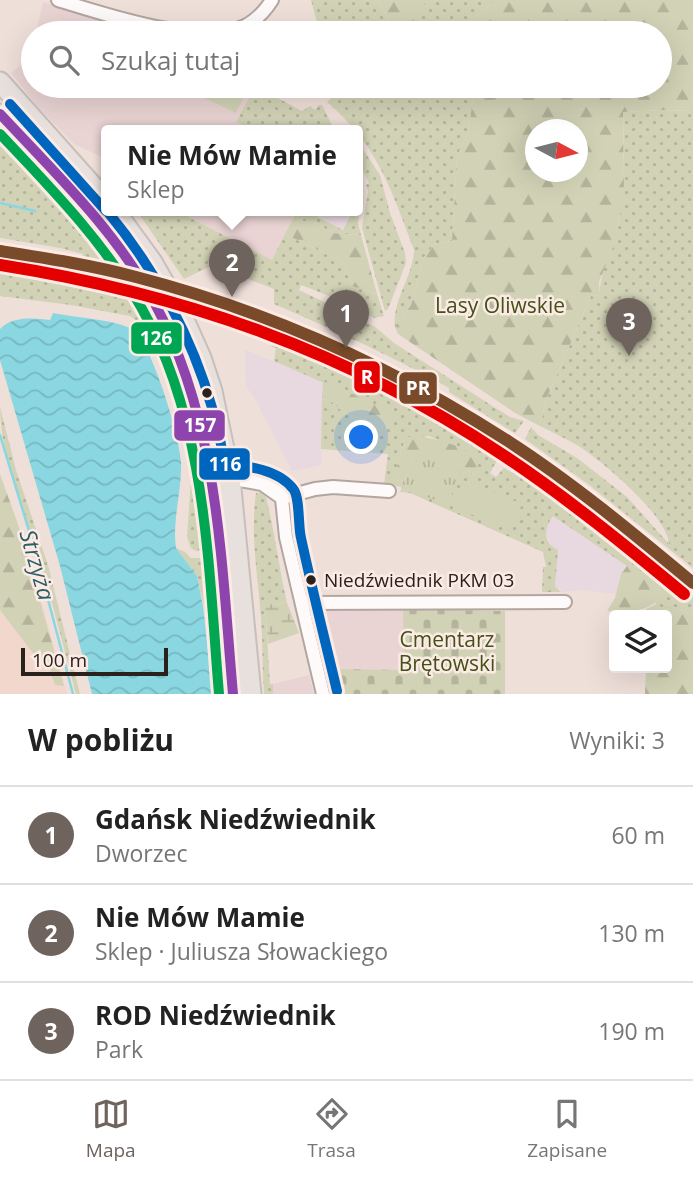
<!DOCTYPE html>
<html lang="pl">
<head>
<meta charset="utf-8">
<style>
  :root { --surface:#fff; --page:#f2f2f2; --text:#222; --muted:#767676; --line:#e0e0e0; --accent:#6f635e }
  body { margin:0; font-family:"Open Sans",sans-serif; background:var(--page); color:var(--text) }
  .controls { position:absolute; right:21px; bottom:21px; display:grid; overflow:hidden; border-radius:7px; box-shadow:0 7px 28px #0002 }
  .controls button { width:63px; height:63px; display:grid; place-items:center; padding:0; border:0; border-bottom:2px solid var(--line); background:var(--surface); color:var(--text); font:35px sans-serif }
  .compass { position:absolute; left:525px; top:119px; width:63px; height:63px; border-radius:50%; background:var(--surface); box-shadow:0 7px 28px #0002; rotate:97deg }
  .scale { position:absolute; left:21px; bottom:18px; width:147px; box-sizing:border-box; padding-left:7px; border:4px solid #2a201c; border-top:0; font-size:19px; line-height:24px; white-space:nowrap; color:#2a201c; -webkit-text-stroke:5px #fcebe5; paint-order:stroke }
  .you { position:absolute; left:362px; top:438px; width:24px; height:24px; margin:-18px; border:5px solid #fff; border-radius:50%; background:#1a73e8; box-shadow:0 0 0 10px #1a73e833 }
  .badge { display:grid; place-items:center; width:46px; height:46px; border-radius:50%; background:var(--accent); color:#fff; font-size:23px; font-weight:700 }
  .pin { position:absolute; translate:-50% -58px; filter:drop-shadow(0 2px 4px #0008) }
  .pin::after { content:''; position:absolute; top:37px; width:24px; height:21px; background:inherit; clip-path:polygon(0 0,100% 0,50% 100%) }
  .popup { position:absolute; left:101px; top:125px; width:262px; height:91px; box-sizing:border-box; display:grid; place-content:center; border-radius:7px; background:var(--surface); filter:drop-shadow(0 2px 5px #0005); font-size:23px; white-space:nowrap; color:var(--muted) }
  .popup b { font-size:26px; color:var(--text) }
  .popup::after { content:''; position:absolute; left:50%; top:100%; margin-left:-14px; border:14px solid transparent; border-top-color:var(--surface) }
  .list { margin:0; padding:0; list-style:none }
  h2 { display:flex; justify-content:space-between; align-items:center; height:91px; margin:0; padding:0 28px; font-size:30px }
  h2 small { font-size:23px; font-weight:400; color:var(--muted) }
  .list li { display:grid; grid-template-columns:46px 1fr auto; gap:21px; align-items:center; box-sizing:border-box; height:98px; padding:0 28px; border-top:2px solid var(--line) }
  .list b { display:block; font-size:26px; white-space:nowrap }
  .list p { margin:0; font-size:23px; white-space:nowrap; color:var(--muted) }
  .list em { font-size:23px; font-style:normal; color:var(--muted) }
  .icon { flex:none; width:38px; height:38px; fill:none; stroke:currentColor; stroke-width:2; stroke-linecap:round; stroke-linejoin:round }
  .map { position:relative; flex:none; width:693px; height:694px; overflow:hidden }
  .search { position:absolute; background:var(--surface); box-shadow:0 7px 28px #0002; left:21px; right:21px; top:21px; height:77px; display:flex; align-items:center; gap:18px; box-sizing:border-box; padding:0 24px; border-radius:38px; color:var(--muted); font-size:26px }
  .sheet { height:385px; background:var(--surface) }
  nav { display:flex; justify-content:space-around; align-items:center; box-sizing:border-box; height:98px; border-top:2px solid var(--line); background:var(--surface); font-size:19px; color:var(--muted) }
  nav a { display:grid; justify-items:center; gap:4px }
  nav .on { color:var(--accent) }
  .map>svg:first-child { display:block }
  .commercial { fill:#e9d3d3 }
  .industrial { fill:#e8d8df }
  .built { fill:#f2d7cd }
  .grass { fill:url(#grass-dots) }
  .forest { fill:url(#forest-firs); fill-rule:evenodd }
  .wetland { fill:url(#wetland-marsh) }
  .cemetery { fill:url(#cemetery-stones) }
  .park { fill:url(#park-tufts) }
  .pitch { fill:#d2d2b6 }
  .water { fill:url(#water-waves) }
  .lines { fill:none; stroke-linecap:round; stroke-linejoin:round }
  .stream { stroke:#8ad7e1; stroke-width:2.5 }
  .minor-casing { stroke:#b2a6a1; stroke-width:16 }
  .primary-casing { stroke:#c7bfbc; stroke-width:23 }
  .minor { stroke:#fdfaf9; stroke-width:12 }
  .primary { stroke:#e7e0dc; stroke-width:19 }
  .bus-1-casing { stroke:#fcebe5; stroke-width:16 }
  .bus-2-casing { stroke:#fcebe5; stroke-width:16 }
  .bus-3-casing { stroke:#fcebe5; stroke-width:16 }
  .bus-1 { stroke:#8e44ad; stroke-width:10 }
  .bus-2 { stroke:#00a651; stroke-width:10 }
  .bus-3 { stroke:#0065bd; stroke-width:10 }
  .rail-1-casing { stroke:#fcebe5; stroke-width:18 }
  .rail-2-casing { stroke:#fcebe5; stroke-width:18 }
  .rail-1 { stroke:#7a4b2a; stroke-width:12 }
  .rail-2 { stroke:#e50000; stroke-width:12 }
  .bus-dot { fill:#2a201c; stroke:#fcebe5; stroke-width:2.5 }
  .labels { text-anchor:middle; stroke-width:5; stroke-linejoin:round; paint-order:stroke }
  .bus-label { font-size:19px; fill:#2a201c; stroke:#fcebe5; text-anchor:start }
  .park-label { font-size:21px; fill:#435118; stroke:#fcebe5 }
  .water-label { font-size:23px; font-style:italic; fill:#2c5e65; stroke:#fcebe5 }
  .line-badge { stroke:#fcebe5; stroke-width:2.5 }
  .badge-label { font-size:19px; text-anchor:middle; font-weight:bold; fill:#fff }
</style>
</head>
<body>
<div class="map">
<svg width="693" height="694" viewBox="0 0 693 694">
  <defs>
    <pattern id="grass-dots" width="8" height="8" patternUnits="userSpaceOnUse" patternTransform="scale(1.75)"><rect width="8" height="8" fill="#d2d2b6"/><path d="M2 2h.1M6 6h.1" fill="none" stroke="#b4b49c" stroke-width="1.8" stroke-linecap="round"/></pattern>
    <pattern id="forest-firs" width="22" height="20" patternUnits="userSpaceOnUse" patternTransform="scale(1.75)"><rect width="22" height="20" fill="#d2d2b6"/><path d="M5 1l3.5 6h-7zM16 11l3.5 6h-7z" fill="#b4b49c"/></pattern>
    <pattern id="wetland-marsh" width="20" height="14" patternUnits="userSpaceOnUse" patternTransform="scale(1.75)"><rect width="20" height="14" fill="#d2d2b6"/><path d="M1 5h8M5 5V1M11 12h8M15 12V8" fill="none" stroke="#b4b49c"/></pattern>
    <pattern id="cemetery-stones" width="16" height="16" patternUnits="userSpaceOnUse" patternTransform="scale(1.75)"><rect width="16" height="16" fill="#d2d2b6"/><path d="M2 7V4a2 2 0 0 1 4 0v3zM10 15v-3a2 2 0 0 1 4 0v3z" fill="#b4b49c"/></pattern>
    <pattern id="park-tufts" width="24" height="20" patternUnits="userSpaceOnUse" patternTransform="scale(1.75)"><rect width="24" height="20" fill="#d2d2b6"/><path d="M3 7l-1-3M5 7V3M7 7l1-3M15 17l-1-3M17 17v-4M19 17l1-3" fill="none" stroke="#b4b49c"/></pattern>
    <pattern id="water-waves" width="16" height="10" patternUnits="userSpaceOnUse" patternTransform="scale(1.75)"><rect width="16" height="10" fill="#8ad7e1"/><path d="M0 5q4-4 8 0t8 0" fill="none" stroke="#77b8c0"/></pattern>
  </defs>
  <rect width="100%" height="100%" fill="#efdfd9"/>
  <path class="commercial" d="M43,2L115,25L114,30L123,33H36Z
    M33,48V86H255L236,122L253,131H106V159L74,144L39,108L11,73L31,57Z
    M177,211H297L272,260Z
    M319,607L403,608L404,670L334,669Z
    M309,675L314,694H273V684Z"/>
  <path class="industrial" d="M306,211H353L343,230Z
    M245,350L323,381L321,465L292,471L254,397L246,387Z
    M553,515L627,566L622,574L616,594L581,590L561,592V589L556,588L553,547L546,535V526Z"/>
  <path class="built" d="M20,530L47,621L67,694H0V534Z"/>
  <path class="grass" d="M311,0H377L393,26L424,3L437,0H493V3L465,25L462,33H320Z
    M255,86L302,111L310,106L315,110L319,105H322L335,131H253L236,122Z
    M333,86H475L468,133L457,156L452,241L434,245L424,257L411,305L395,327C392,300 413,277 414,250C391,189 377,144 327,102L336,94Z
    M661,110L693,111V568L588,484L525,439L531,427L538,435L577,458L627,497L669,544C668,516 601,460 577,445C565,438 551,432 538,425L542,419L545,402L591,296L600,295C599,271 613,250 618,227C625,189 624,150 623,112Z
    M0,138C19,159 38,181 59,200C71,211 84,221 94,233C159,312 196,411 205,513C207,525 205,538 206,550L196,551L191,548L187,537L192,465L191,452L176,392L149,330L130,316L71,305L0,296V258L73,270L79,269L83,254L60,248L0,238Z
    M358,142L380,175L390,213L405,253L406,263L388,309L385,311L362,228L368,191L366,185L369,183L358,161Z
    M363,191L358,223L361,235L332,233L318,224L298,220L300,211H306L343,230L353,211H358V202Z
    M137,211H177L272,260L285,234L343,262L352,286L377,294L384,316L374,318L342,301L301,285L299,290L374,326L394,343L494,407L510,417L524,421L515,433L513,432L449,392V388C392,356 334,330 274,304V289L213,265L184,279Z
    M271,330L385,381L505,446L490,473L496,477L504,468C547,490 616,538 647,574L627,566L553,516C544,528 542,542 558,550L555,586L561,592H542L543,567H546L543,552L410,493L400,492L416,450L458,463L477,477L445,443L429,436L405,439L392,485L384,484L388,454L321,449L322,399L332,402L344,413L389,428L395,414L274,361L276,348L272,347L270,342Z
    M0,407L16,470L48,565L80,694H76C63,645 51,596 36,548C22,503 0,454 0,407Z
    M516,454L580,500L693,590V615L674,607L656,615H647L646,609L655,605L664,584C648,575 638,559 624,547C589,517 547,492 507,467L505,461L509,462Z
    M256,493H261L266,497C275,533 279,568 287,603L265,605L270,684H273V694H264C262,669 263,643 261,618C258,576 250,535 256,493Z
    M176,548L185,552L191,558H205L222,694H213L204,606L197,576Z"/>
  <path class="forest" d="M377,0H437L424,4L415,23L393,26Z
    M493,0H693V111L661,110L623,112L624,195L614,245L599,282L600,295L591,296L545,402L542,419L538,425L515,413L398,334L395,327L411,305L424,257L434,245L452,241L457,156L468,133L475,86H660V33H462L465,25L493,3ZM536,130H578V172H536Z
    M297,211H300L298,220L318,224L332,233L361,235L377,294L352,286L343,262L285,234Z
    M323,381L396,414L389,428L344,413L332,402L322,399Z
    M413,436C428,436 473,447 478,462L477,466L482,474L477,477L458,463L416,450L401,487L392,485L405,438Z
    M0,474L20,530L64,686L55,685L50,669L32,652L0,610Z
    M627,566L638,569L664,584V594C648,614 631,610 607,611L615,598L621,574Z
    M674,607L693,615V694H645L646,668H667V615H655L662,608Z"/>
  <path class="wetland" d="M287,603L299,633L268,644L265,605Z"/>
  <path class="cemetery" d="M403,609L505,611V694H339L333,669L404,670Z"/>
  <path class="park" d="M427,448L458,463L460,473L448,505L401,487L416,450Z"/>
  <path class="pitch" d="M204,86H238L247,90L236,113L200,96Z
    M463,480L522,504L511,530L452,507Z"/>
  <path class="water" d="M53,313C73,317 116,320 132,329C151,340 181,440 181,463C182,491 172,520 176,548L197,576L203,606L213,694H92L60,566L0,360V329C12,316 33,318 50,320Z"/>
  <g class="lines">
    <path class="stream" d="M0,203L35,211
      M0,435L36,554L73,694"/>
    <g class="minor-casing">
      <path id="minor" d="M58,0C104,14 200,47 245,26C257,20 265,11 272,0
        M230,478L258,470L273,478L281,489L286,537L323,694
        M234,479L262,484L282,498
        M282,498L315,489L333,487L389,491
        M302,603L565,602"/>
    </g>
    <g class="primary-casing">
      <path id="primary" d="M0,82L106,201
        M0,114C54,172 115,232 154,302C221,422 220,561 233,694
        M115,211L152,262L180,311L201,358L212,391L230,478L251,694"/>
    </g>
    <use href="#minor" class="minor"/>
    <use href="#primary" class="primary"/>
    <g class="bus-1-casing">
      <path id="bus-1" d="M0,114C55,173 116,231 154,302C219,422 221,561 233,694"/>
    </g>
    <g class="bus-2-casing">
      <path id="bus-2" d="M0,134C51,188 104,242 141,307C207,423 208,564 219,694"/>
    </g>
    <g class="bus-3-casing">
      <path id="bus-3" d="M10,104L106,211
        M107,211C168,285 209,370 225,465C247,465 280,470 294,490C300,500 298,526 301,538C312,589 325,640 337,691"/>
    </g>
    <use href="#bus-1" class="bus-1"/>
    <use href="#bus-2" class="bus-2"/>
    <use href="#bus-3" class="bus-3"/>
    <g class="rail-1-casing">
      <path id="rail-1" d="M0,251C45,258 91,265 136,277C268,311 393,367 508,441C573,483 633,533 693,583"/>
    </g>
    <g class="rail-2-casing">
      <path id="rail-2" d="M0,265C183,294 348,351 503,455C566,497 625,545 684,594"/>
    </g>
    <use href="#rail-1" class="rail-1"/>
    <use href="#rail-2" class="rail-2"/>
  </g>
  <g class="bus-dot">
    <circle cx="207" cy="393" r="6"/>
    <circle cx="311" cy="580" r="6"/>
  </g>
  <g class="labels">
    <g class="bus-label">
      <text x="324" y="587">Niedźwiednik PKM 03</text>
    </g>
    <g class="park-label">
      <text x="500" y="313">Lasy Oliwskie</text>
      <text x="447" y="647">Cmentarz<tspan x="447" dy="24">Brętowski</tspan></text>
    </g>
    <g class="water-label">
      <text transform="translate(37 565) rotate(74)" y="8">Strzyża</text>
    </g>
  </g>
  <g class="line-badge">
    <rect x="130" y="321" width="53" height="34" rx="7" fill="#00a651"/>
    <rect x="353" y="360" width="28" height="34" rx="7" fill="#e50000"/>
    <rect x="398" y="371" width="40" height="34" rx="7" fill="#7a4b2a"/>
    <rect x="173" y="409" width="53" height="33" rx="7" fill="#8e44ad"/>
    <rect x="198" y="447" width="53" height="34" rx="7" fill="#0065bd"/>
  </g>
  <g class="badge-label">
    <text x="156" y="345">126</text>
    <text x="367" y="384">R</text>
    <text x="418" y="395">PR</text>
    <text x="200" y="432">157</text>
    <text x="225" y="471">116</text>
  </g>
</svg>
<div class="controls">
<button><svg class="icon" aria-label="layers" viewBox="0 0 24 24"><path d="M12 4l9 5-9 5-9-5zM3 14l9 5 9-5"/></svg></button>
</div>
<svg class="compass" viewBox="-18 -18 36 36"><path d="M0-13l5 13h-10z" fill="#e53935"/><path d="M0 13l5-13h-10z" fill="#767676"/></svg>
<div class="scale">100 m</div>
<div class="you"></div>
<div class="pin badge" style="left:346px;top:348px">1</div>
<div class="pin badge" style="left:232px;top:297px">2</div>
<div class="popup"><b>Nie Mów Mamie</b>Sklep</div>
<div class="pin badge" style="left:629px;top:356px">3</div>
<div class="search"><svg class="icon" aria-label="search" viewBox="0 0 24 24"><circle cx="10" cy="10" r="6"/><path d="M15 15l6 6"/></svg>Szukaj tutaj</div>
</div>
<section class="sheet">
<h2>W pobliżu<small>Wyniki: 3</small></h2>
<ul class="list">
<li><span class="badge">1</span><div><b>Gdańsk Niedźwiednik</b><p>Dworzec</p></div><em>60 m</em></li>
<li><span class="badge">2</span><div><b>Nie Mów Mamie</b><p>Sklep · Juliusza Słowackiego</p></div><em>130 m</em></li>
<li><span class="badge">3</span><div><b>ROD Niedźwiednik</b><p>Park</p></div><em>190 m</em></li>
</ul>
</section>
<nav>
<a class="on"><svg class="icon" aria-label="map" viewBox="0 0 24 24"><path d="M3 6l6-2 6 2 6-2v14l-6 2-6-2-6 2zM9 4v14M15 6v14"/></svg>Mapa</a>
<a><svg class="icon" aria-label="directions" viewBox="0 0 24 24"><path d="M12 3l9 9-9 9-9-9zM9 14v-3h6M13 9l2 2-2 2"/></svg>Trasa</a>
<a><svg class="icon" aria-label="saved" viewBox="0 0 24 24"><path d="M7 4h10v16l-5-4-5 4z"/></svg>Zapisane</a>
</nav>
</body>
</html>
